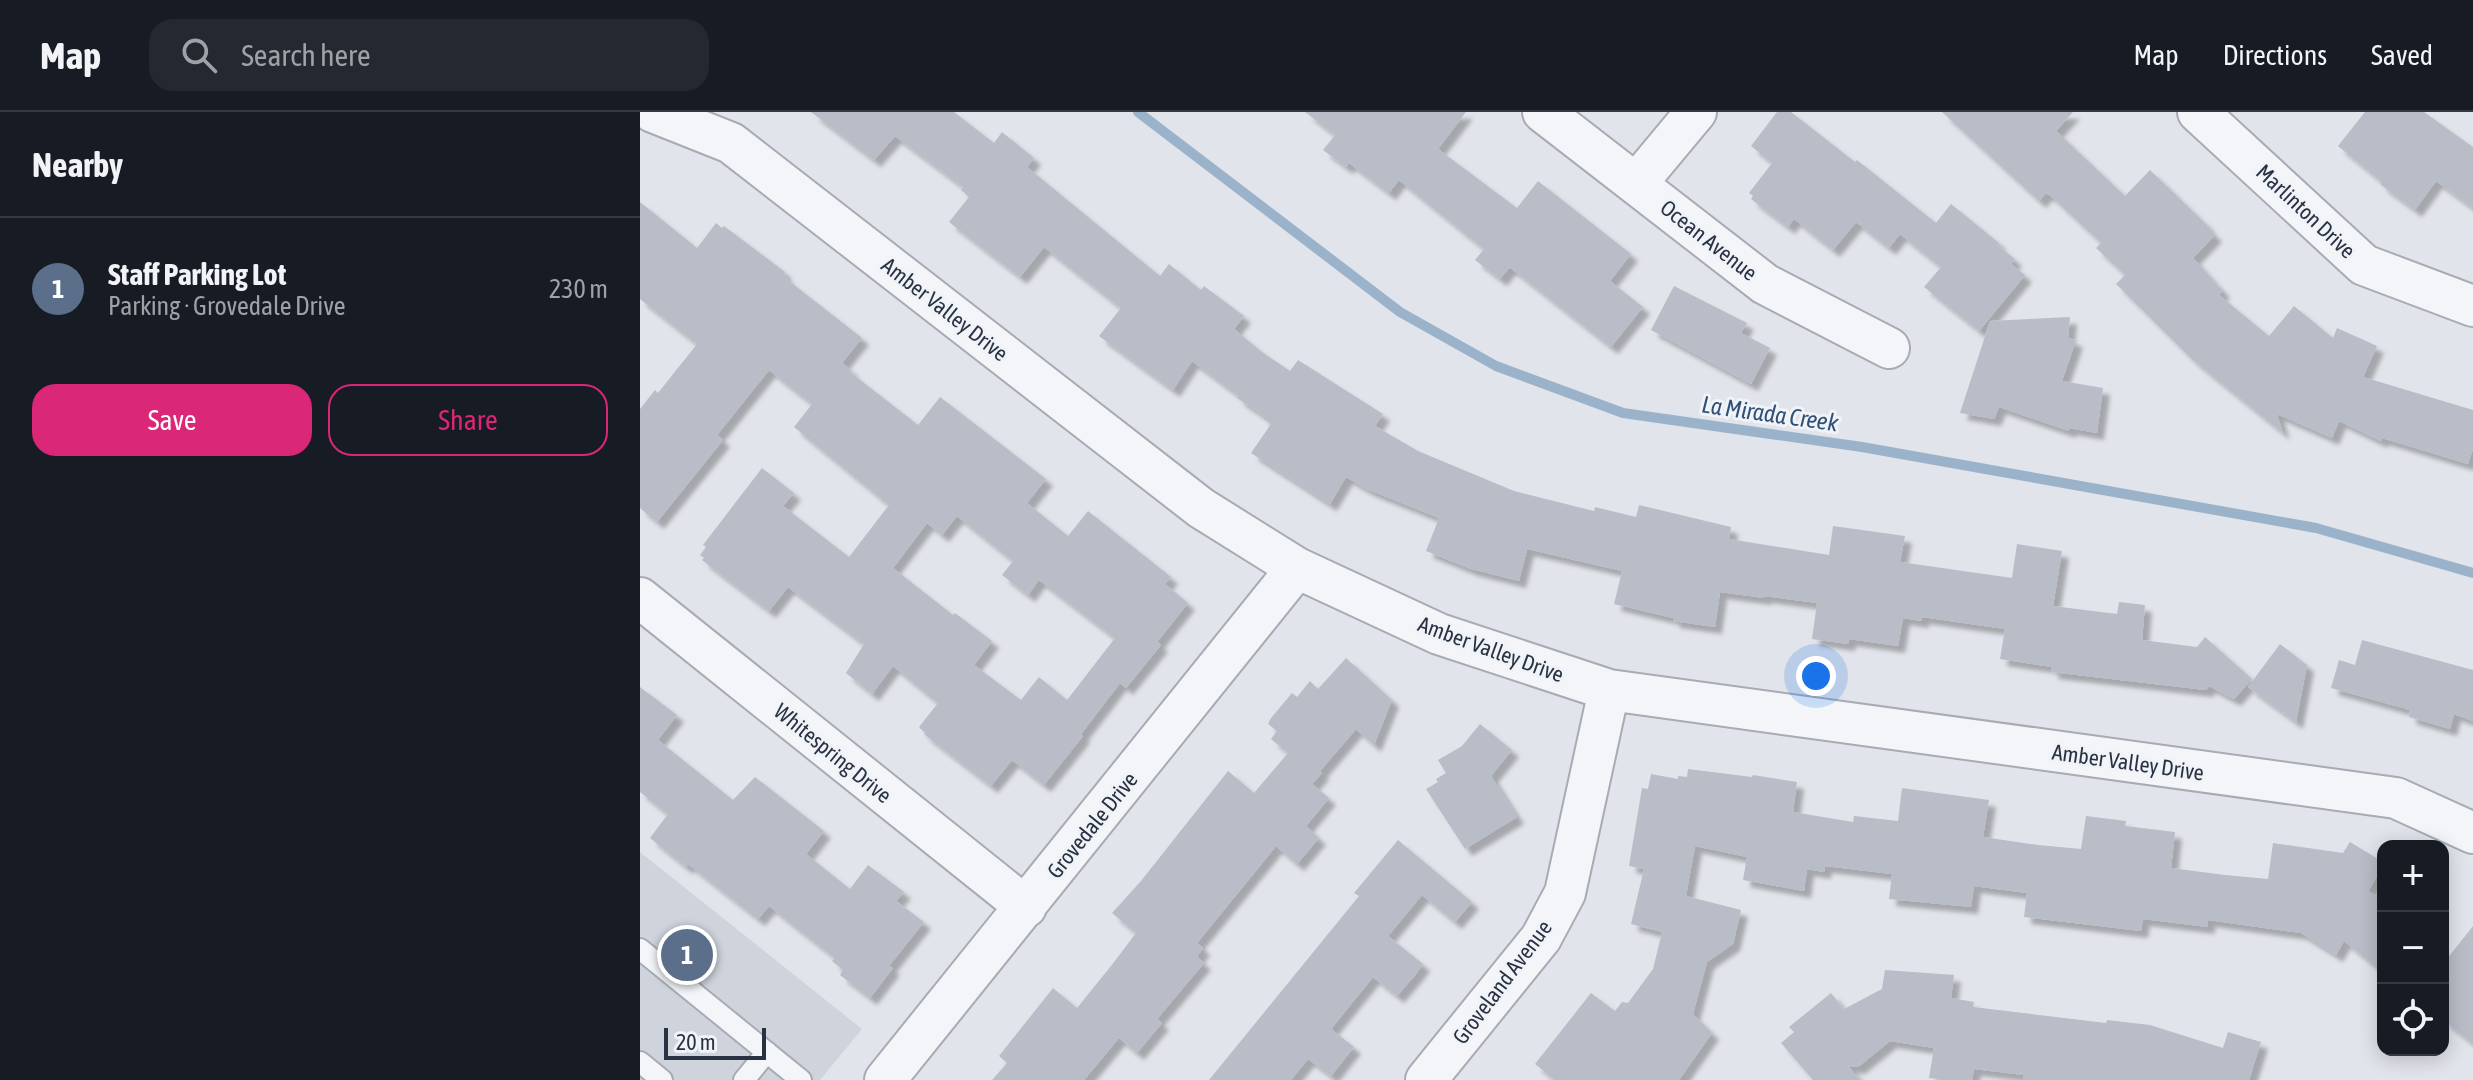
<!DOCTYPE html>
<html lang="en">
<head>
<meta charset="utf-8">
<style>
  :root { --surface:#171b24; --page:#242831; --text:#f1f3f6; --muted:#9ea1a6; --line:#363941; --accent:#db2777 }
  body { margin:0; font-family:"Asap Condensed",sans-serif; background:var(--page); color:var(--text) }
  .controls { position:absolute; right:24px; bottom:24px; display:grid; overflow:hidden; border-radius:16px; box-shadow:0 4px 20px #0003 }
  .controls button { width:72px; height:72px; display:grid; place-items:center; padding:0; border:0; border-bottom:2px solid var(--line); background:var(--surface); color:var(--text); font:40px sans-serif }
  .scale { position:absolute; left:24px; bottom:20px; width:102px; box-sizing:border-box; padding-left:8px; border:4px solid #293242; border-top:0; font-size:22px; line-height:28px; white-space:nowrap; color:#293242; -webkit-text-stroke:6px #f0f3f7; paint-order:stroke }
  .you { position:absolute; left:1176px; top:564px; width:28px; height:28px; margin:-20px; border:6px solid #fff; border-radius:50%; background:#1a73e8; box-shadow:0 0 0 12px #1a73e833 }
  .badge { display:grid; place-items:center; width:52px; height:52px; border-radius:50%; background:var(--accent); color:#fff; font-size:26px; font-weight:700 }
  .pin { position:absolute; translate:-50% -50%; border:4px solid #fff; box-shadow:0 2px 8px #0006 }
  .list { margin:0; padding:0; list-style:none }
  h2 { display:flex; justify-content:space-between; align-items:center; height:104px; margin:0; padding:0 32px; font-size:34px }
  h2 small { font-size:26px; font-weight:400; color:var(--muted) }
  .list li { display:grid; grid-template-columns:52px 1fr auto; gap:24px; align-items:center; box-sizing:border-box; height:144px; padding:0 32px; border-top:2px solid var(--line) }
  .list b { display:block; font-size:30px; white-space:nowrap }
  .list p { margin:0; font-size:26px; white-space:nowrap; color:var(--muted) }
  .list em { font-size:26px; font-style:normal; color:var(--muted) }
  .actions { display:flex; gap:16px; padding:24px 32px }
  .actions a { flex:1; padding:18px 0; border:2px solid var(--accent); border-radius:24px; text-align:center; font-size:28px; color:var(--accent) }
  .actions .main { background:var(--accent); color:#fff }
  .icon { flex:none; width:44px; height:44px; fill:none; stroke:currentColor; stroke-width:2; stroke-linecap:round; stroke-linejoin:round }
  .map { position:relative; flex:none; width:1833px; height:968px; overflow:hidden }
  header { display:flex; align-items:center; gap:48px; box-sizing:border-box; height:112px; padding:0 40px; background:var(--surface); border-bottom:2px solid var(--line) }
  header strong { font-size:38px }
  nav { display:flex; gap:44px; margin-inline-start:auto; font-size:28px }
  .search { width:560px; height:72px; background:var(--page); display:flex; align-items:center; gap:20px; box-sizing:border-box; padding:0 28px; border-radius:24px; color:var(--muted); font-size:30px }
  main { display:flex }
  aside { flex:1; background:var(--surface) }
  .map>svg:first-child { display:block }
  .built { fill:#cfd3dc }
  .lines { fill:none; stroke-linecap:round; stroke-linejoin:round }
  .stream { stroke:#9bb2cb; stroke-width:10 }
  .building { fill:#b8bdc7; fill-rule:evenodd; filter:url(#shadow) }
  .service-casing { stroke:#a6abb4; stroke-width:24 }
  .minor-casing { stroke:#a6abb4; stroke-width:44 }
  .service { stroke:#f4f5f8; stroke-width:20 }
  .minor { stroke:#f4f5f8; stroke-width:40 }
  .labels { text-anchor:middle; stroke-width:6; stroke-linejoin:round; paint-order:stroke }
  .street-label { font-size:22px; fill:#293242; stroke:#f0f3f7 }
  .water-label { font-size:24px; font-style:italic; fill:#315077; stroke:#f0f3f7 }
</style>
</head>
<body>
<header>
<strong>Map</strong>
<div class="search"><svg class="icon" aria-label="search" viewBox="0 0 24 24"><circle cx="10" cy="10" r="6"/><path d="M15 15l6 6"/></svg>Search here</div>
<nav><a>Map</a><a>Directions</a><a>Saved</a></nav>
</header>
<main>
<aside>
<h2>Nearby<small></small></h2>
<ul class="list">
<li><span class="badge" style="background:#5c6f8a">1</span><div><b>Staff Parking Lot</b><p>Parking · Grovedale Drive</p></div><em>230 m</em></li>
</ul>
<div class="actions"><a class="main">Save</a><a>Share</a></div>
</aside>
<div class="map">
<svg width="1833" height="968" viewBox="0 0 1833 968">
  <defs>
    <filter id="shadow"><feDropShadow dx="7" dy="7" stdDeviation="2" flood-color="#0004"/></filter>
  </defs>
  <rect width="100%" height="100%" fill="#e1e4ea"/>
  <path class="built" d="M0,740L222,917L180,968H0Z"/>
  <g class="lines">
    <path class="stream" d="M498,0L760,200L856,254L983,301L1222,335L1676,416L1833,461"/>
  </g>
  <path class="building" d="M171,0H314L354,31L362,20L394,46L387,55L520,164L529,152L561,178L564,174L604,204L594,217L622,240L650,259L658,248L743,302L735,314L778,339L874,379L954,399L955,395L996,405L999,393L1091,415L1089,427L1189,443L1193,414L1265,424L1260,450L1372,466L1377,432L1422,439L1413,494L1477,502L1479,490L1505,493L1502,528L1557,535L1565,525L1612,567L1594,587L1569,574L1566,578L1411,560L1412,555L1360,547L1365,517L1282,505V509L1263,506L1258,534L1209,527L1208,532L1172,527L1177,491L1124,484V486L1080,480L1075,515L1033,509V506L974,492L982,459L887,437L879,469L831,457L786,439L799,406L727,377L706,365L690,392L611,341L631,312L622,306L624,304L597,286L599,284L552,249L533,278L459,224L481,196L404,135L380,165L309,110L329,85L321,78L323,75L255,24L234,48Z
    M665,0H826L798,37L877,96L898,69L991,142L970,169L1003,195L971,235L872,157L869,156L860,167L835,148L844,137L759,68L749,81L709,51L706,55L683,38L695,23Z
    M1137,0H1151L1215,50L1217,48L1296,111L1311,92L1359,131L1357,133L1375,147L1371,152L1385,163L1339,219L1284,175L1301,155L1260,122L1249,136L1216,110L1193,138L1154,107L1148,115L1111,87L1113,84L1109,81L1132,51L1111,34Z
    M1302,0H1433L1416,19L1485,84L1510,58L1568,114L1567,115L1575,123L1553,146L1583,179L1579,183L1629,224L1654,194L1693,226L1697,216L1737,234L1723,265L1833,298V337L1828,352L1742,326L1741,329L1699,309L1692,326L1637,302L1643,321L1553,248L1476,172L1485,163L1456,136L1461,131L1413,86L1406,81L1399,89Z
    M1725,0H1784L1833,35V96L1796,69L1775,98L1740,72L1742,70L1698,34Z
    M0,90L57,136L76,111L82,116L84,114L145,160L143,162L149,169L222,226L202,251L211,258L210,260L278,313L300,285L406,367L387,391L428,424L448,399L531,465L525,472L548,491L517,530L521,533L486,576L480,571L441,622L443,624L404,673L372,648L351,674L284,622L285,621L279,615L298,591L253,554L232,582L206,561L224,532L148,475L129,499L62,448L64,446L60,443L66,435L63,433L122,356L154,381L143,394L209,445L249,393L154,315L172,292L129,258L77,323L83,328L17,410L0,396V297L15,278L18,281L57,232L0,187ZM317,404L373,449L362,463L388,483L399,468L475,526L427,588L399,565L381,588L334,553L352,529L315,501L313,503L253,456L287,411L302,423Z
    M1034,174L1107,211L1101,221L1130,236L1111,272L1011,218Z
    M1430,205L1428,226L1436,228L1422,269L1463,276L1457,321L1429,316V319L1359,295L1354,307L1320,301L1350,209Z
    M1722,528L1833,558V609L1814,602L1810,617L1769,605L1770,598L1691,576L1699,548L1715,553Z
    M1640,532L1667,553L1656,610L1608,575Z
    M706,546L752,588L734,633L716,617L680,659L682,661L672,672L689,686L666,714L679,726L657,752L636,734L557,831L563,836L557,845L564,851L517,907L522,911L497,941L479,926L444,968H352L367,951L359,944L413,876L437,896L471,854L496,821L472,801L501,769L588,659L614,681L648,641L631,627L637,619L628,612L631,606L652,581L657,585L670,569L678,577Z
    M0,575L37,603L18,628L93,688L115,665L184,719L166,742L210,777L228,753L264,780L256,789L284,810L249,854L253,856L230,886L200,863L203,858L192,849L195,846L129,794L118,807L48,752L46,755L10,726L28,702L0,680Z
    M840,612L872,638L851,664L877,705L825,737L786,677L798,670L796,667L806,661L798,648L822,634Z
    M1048,657L1112,665L1113,663L1157,670L1153,700L1213,710L1214,704L1258,709L1262,676L1349,688L1343,725L1398,733L1441,737L1446,704L1486,709L1485,714L1535,720L1531,756L1585,763L1628,767L1633,731L1703,741L1710,730L1743,750V755L1728,779L1743,788V860L1704,829L1696,843L1661,821L1568,808V815L1503,807L1501,819L1384,805L1387,781L1334,774L1331,795L1249,787L1252,762L1185,754L1184,760L1167,757L1164,779L1103,768L1107,745L1055,734L1046,784L1101,798L1093,832L1067,850L1053,902L1072,921L1039,968H915L895,952L951,881L975,899L982,890L988,891L1013,857L1022,820L991,812L1004,757L989,754L1002,676L1008,677L1011,662L1038,667V664L1047,665Z
    M758,728L832,790L815,810L782,783L748,824L783,852L776,862L757,884L733,865L691,917L714,935L691,964L668,947L651,968H569L719,784L714,781Z
    M1833,814V932L1803,908V852Z
    M1245,858L1314,863L1311,886L1334,890L1333,895L1466,911L1467,908L1510,913L1583,936L1588,920L1621,930L1609,968H1383L1384,963L1334,957L1332,968H1306L1289,966L1294,936L1250,929L1218,955L1208,954L1220,968H1173L1141,931L1154,920L1149,915L1191,881L1204,897L1242,877Z"/>
  <g class="lines">
    <g class="service-casing">
      <path id="service" d="M0,837L161,968
        M0,950L22,968
        M104,968L127,940"/>
    </g>
    <g class="minor-casing">
      <path id="minor" d="M13,0L91,31L561,396L657,456L799,522L969,578L1756,686L1833,721
        M903,0L1125,172L1249,236
        M1558,0L1724,153L1833,194
        M996,72L1056,0
        M0,486L386,795
        M245,968L657,456
        M786,968L901,826L925,781L969,578"/>
    </g>
    <use href="#service" class="service"/>
    <use href="#minor" class="minor"/>
  </g>
  <g class="labels">
    <g class="street-label">
      <text transform="translate(1666 99) rotate(43)" y="8">Marlinton Drive</text>
      <text transform="translate(1069 128) rotate(38)" y="8">Ocean Avenue</text>
      <text transform="translate(305 197) rotate(38)" y="8">Amber Valley Drive</text>
      <text transform="translate(851 537) rotate(20)" y="8">Amber Valley Drive</text>
      <text transform="translate(193 641) rotate(39)" y="8">Whitespring Drive</text>
      <text transform="translate(1488 650) rotate(8)" y="8">Amber Valley Drive</text>
      <text transform="translate(452 713) rotate(-51)" y="8">Grovedale Drive</text>
      <text transform="translate(862 870) rotate(-53)" y="8">Groveland Avenue</text>
    </g>
    <g class="water-label">
      <text transform="translate(1130 302) rotate(8)" y="8">La Mirada Creek</text>
    </g>
  </g>
</svg>
<div class="controls">
<button>+</button>
<button>−</button>
<button><svg class="icon" aria-label="locate" viewBox="0 0 24 24"><circle cx="12" cy="12" r="6"/><path d="M12 2v4M12 18v4M2 12h4M18 12h4"/></svg></button>
</div>
<div class="scale">20 m</div>
<div class="you"></div>
<div class="pin badge" style="left:47px;top:843px;background:#5c6f8a">1</div>
</div>
</main>
</body>
</html>
